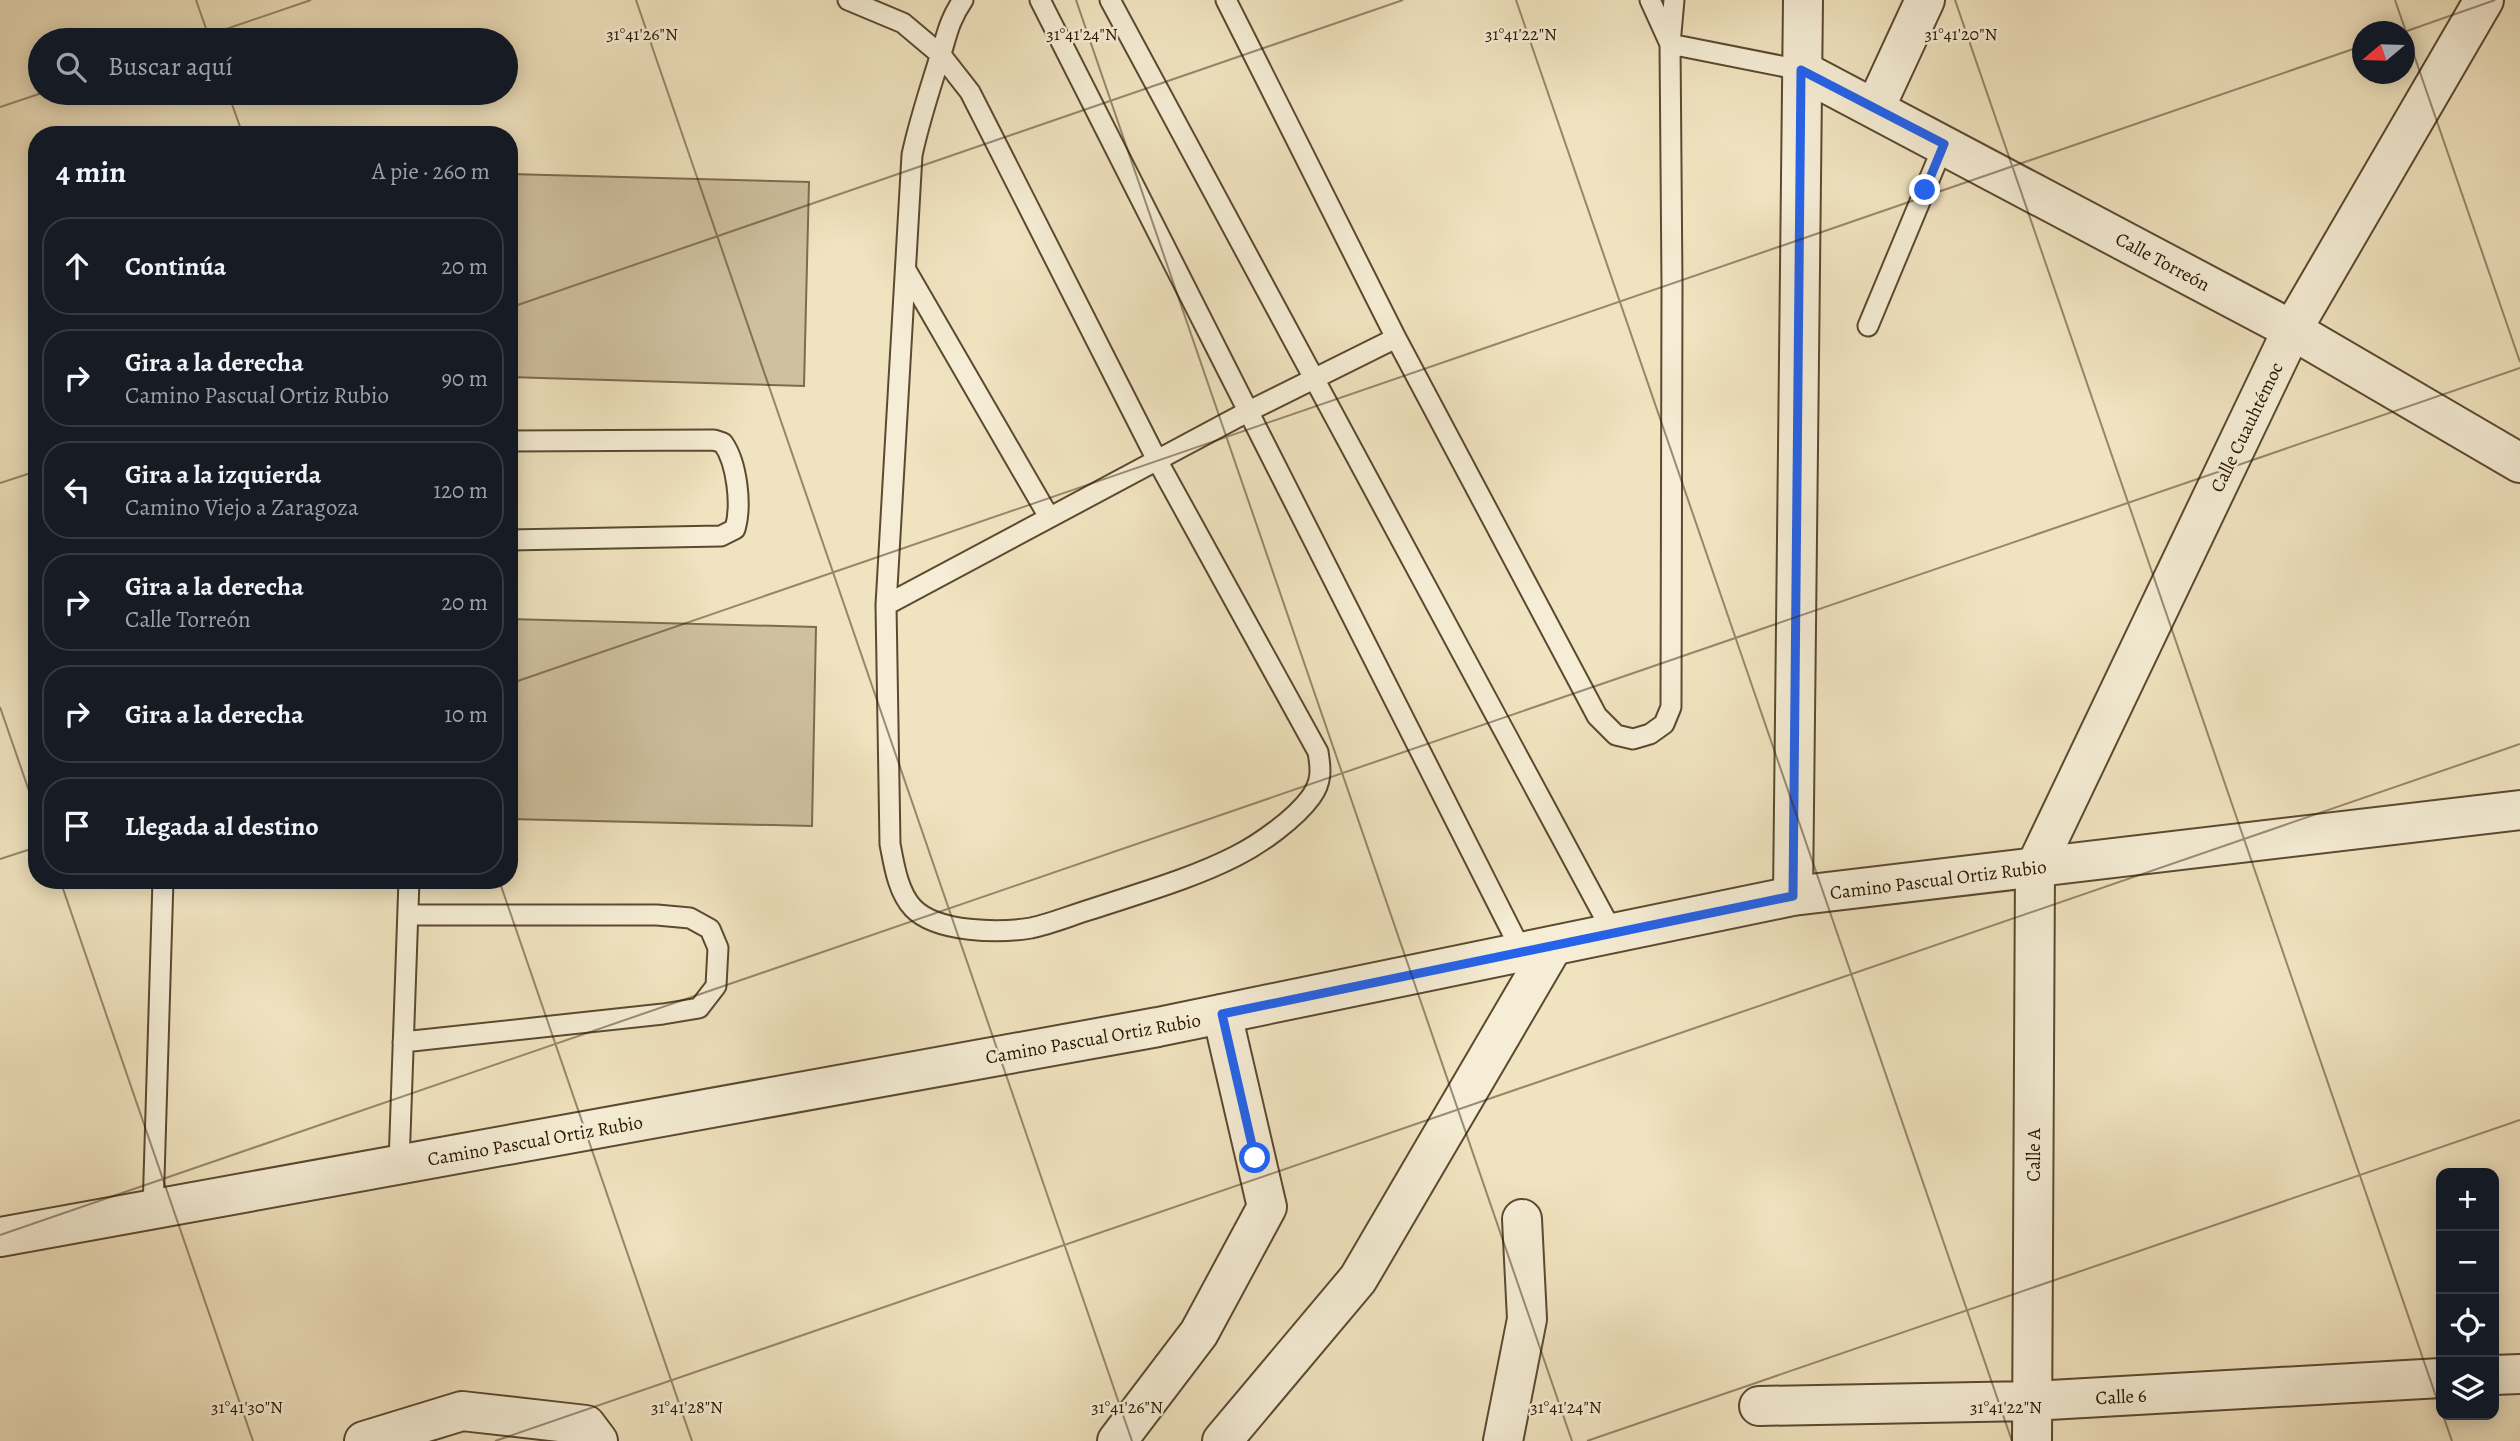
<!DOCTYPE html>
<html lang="es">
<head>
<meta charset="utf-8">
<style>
  :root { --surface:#171b24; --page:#20242c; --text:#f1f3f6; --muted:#9ea1a6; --line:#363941 }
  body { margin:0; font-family:Alegreya,serif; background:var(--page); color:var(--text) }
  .controls { position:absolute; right:21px; bottom:21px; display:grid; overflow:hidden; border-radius:14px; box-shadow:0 4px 18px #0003 }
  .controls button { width:63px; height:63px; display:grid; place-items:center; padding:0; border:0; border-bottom:2px solid var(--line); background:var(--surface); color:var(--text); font:35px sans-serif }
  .compass { position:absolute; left:2352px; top:21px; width:63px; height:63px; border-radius:50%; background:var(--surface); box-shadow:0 4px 18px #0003; rotate:251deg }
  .stop { position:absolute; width:21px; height:21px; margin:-16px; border:5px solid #2563eb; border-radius:50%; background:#fff }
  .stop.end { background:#2563eb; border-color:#fff; box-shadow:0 2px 7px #0008 }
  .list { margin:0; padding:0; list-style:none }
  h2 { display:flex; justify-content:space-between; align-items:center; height:91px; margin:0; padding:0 28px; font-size:30px }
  h2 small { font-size:23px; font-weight:400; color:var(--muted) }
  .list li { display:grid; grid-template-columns:46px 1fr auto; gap:21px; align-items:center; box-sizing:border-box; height:98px; margin:0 14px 14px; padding:0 14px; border:2px solid var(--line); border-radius:28px }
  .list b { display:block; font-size:26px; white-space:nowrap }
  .list p { margin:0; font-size:23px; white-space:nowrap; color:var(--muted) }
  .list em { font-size:23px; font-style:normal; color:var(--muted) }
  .icon { flex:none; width:38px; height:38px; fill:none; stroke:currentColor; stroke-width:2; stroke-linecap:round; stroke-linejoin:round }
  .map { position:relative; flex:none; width:2520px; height:1441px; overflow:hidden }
  .search { position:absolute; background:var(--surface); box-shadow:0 4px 18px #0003; left:28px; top:28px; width:490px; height:77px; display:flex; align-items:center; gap:18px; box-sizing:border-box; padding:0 24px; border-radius:38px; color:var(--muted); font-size:26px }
  .panel { position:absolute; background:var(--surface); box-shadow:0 4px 18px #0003; left:28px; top:126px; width:490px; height:763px; border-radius:28px }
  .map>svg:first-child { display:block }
  .green { fill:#cfc09f; stroke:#7d6b50; stroke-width:2 }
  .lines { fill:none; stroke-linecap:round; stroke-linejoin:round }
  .service-casing { stroke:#5c4930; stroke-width:23 }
  .minor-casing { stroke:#5c4930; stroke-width:42 }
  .tertiary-casing { stroke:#5c4930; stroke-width:42 }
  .service { stroke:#f5edd5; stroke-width:19 }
  .minor { stroke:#f5edd5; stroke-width:38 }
  .tertiary { stroke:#f5edd5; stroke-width:38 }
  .route { stroke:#2563eb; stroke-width:9 }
  .ticks { fill:none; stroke:#2b1601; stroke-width:2; stroke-opacity:0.45 }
  .labels { text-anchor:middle; stroke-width:5; stroke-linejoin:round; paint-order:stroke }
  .street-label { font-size:19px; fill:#2b1601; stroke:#f5edd5 }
  .ticks-label { font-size:18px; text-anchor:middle; fill:#2b1601; stroke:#f5edd5; stroke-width:5; stroke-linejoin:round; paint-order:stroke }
</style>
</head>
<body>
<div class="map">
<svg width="2520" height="1441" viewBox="0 0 2520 1441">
  <rect width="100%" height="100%" fill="#f0e3bf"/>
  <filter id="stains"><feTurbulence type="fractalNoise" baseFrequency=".00286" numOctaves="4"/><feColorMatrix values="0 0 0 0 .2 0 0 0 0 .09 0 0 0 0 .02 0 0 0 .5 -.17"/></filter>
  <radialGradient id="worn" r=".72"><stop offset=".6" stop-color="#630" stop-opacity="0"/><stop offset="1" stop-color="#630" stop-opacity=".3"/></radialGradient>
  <path class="green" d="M509,174L809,182L804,386L509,377Z
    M509,619L816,627L812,826L509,819Z"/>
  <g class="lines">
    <g class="service-casing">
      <path id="service" d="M848,0L903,23L941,55L970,92L1157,460L1318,752C1321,769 1322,782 1311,797C1295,819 1260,844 1236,856C1191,879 1140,893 1092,909C1072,915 1051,924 1031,928C1000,933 937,933 913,908C898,892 894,865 890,844L886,605L912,155C919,122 929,92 939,60C947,36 948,22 963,0
        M1040,0L1522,952
        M1110,0L1613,933
        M1226,0L1396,338L1597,716L1616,735L1633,739L1650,734L1664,724L1671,707L1672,286L1670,44L1674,0
        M1650,0L1670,44L1801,70
        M906,270L1049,517
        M1868,326L1944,144
        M509,441L714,440L723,443C737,463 742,505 735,529L721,536L509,540
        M886,605L1249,411L1396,338
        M403,1042L663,1014L699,1008L716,986L718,948L710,929L690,918L657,915H408
        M399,1164L409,880
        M153,1211L163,880"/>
    </g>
    <g class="minor-casing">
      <path id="minor" d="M1801,70L2292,330L2520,463
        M1875,108L1925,0
        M2494,1375L2520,1374
        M1759,1406L2031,1401L2441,1378
        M364,1441L462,1411L586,1425L598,1441
        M1117,1441L1199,1333L1267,1207L1222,1014
        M1222,1441L1358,1279L1553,946
        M1503,1441L1527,1319L1522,1219
        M2032,1441L2035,868L2292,330L2484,0"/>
    </g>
    <g class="tertiary-casing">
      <path id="tertiary" d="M1793,896L1803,0
        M0,1237L1158,1027L1793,896L2520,810"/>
    </g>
    <use href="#service" class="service"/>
    <use href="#minor" class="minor"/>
    <use href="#tertiary" class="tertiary"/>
  </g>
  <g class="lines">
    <path class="route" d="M1255,1158L1222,1014L1793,896L1801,70L1944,144L1925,190"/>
  </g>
  <path class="ticks" d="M196,0L210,40M636,0L1132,1441M1076,0L1572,1441M1516,0L2012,1441M1955,0L2441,1411M2395,0L2520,362M2404,32L2495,0M194,40L311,0M228,93L243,135M0,107L42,93M509,308L1403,0M0,483L37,471M509,684L2362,46M0,707L37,814M0,859L37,847M60,880L253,1441M499,880L692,1441M0,1235L2520,368M2443,1415L2452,1441M495,1441L2520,744M1587,1441L2520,1120"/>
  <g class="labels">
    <g class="street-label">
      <text transform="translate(2163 261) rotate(28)" y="7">Calle Torreón</text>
      <text transform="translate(2246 427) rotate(-64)" y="7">Calle Cuauhtémoc</text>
      <text transform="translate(1938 879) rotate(-7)" y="7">Camino Pascual Ortiz Rubio</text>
      <text transform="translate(1093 1038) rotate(-10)" y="7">Camino Pascual Ortiz Rubio</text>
      <text transform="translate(535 1140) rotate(-10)" y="7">Camino Pascual Ortiz Rubio</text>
      <text transform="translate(2033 1155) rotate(-90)" y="7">Calle A</text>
      <text transform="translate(2121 1396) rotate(-3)" y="7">Calle 6</text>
    </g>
  </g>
  <g class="ticks-label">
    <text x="642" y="40">31°41'26"N</text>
    <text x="1082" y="40">31°41'24"N</text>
    <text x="1521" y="40">31°41'22"N</text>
    <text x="1961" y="40">31°41'20"N</text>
    <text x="247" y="1413">31°41'30"N</text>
    <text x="687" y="1413">31°41'28"N</text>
    <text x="1127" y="1413">31°41'26"N</text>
    <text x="1566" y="1413">31°41'24"N</text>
    <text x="2006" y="1413">31°41'22"N</text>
  </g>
  <rect width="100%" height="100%" filter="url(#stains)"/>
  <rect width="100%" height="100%" fill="url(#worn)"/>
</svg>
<div class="controls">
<button>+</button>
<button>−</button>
<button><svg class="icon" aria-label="locate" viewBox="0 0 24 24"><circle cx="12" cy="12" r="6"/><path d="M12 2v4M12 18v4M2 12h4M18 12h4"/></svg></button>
<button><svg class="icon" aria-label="layers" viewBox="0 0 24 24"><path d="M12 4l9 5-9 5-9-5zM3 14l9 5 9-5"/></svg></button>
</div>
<svg class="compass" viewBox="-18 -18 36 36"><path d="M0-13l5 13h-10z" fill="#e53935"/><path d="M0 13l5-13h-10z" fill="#9ea1a6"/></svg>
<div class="stop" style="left:1255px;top:1158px"></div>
<div class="stop end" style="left:1925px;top:190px"></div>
<div class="search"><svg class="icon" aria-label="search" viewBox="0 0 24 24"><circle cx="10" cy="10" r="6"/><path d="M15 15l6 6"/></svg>Buscar aquí</div>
<section class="panel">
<h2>4 min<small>A pie · 260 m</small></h2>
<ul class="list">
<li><svg class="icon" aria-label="ahead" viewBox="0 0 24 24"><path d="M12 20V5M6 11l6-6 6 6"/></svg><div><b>Continúa</b></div><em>20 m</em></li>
<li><svg class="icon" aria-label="right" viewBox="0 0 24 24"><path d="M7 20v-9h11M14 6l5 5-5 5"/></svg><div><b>Gira a la derecha</b><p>Camino Pascual Ortiz Rubio</p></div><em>90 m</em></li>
<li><svg class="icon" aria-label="left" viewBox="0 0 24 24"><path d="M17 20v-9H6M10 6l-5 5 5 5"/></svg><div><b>Gira a la izquierda</b><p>Camino Viejo a Zaragoza</p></div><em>120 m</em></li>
<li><svg class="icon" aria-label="right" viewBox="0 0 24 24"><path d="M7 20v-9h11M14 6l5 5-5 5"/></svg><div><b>Gira a la derecha</b><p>Calle Torreón</p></div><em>20 m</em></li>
<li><svg class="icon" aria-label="right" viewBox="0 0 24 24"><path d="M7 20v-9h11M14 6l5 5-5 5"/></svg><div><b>Gira a la derecha</b></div><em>10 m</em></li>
<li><svg class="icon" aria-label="arrive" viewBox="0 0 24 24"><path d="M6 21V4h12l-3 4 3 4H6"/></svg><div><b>Llegada al destino</b></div></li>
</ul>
</section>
</div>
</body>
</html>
